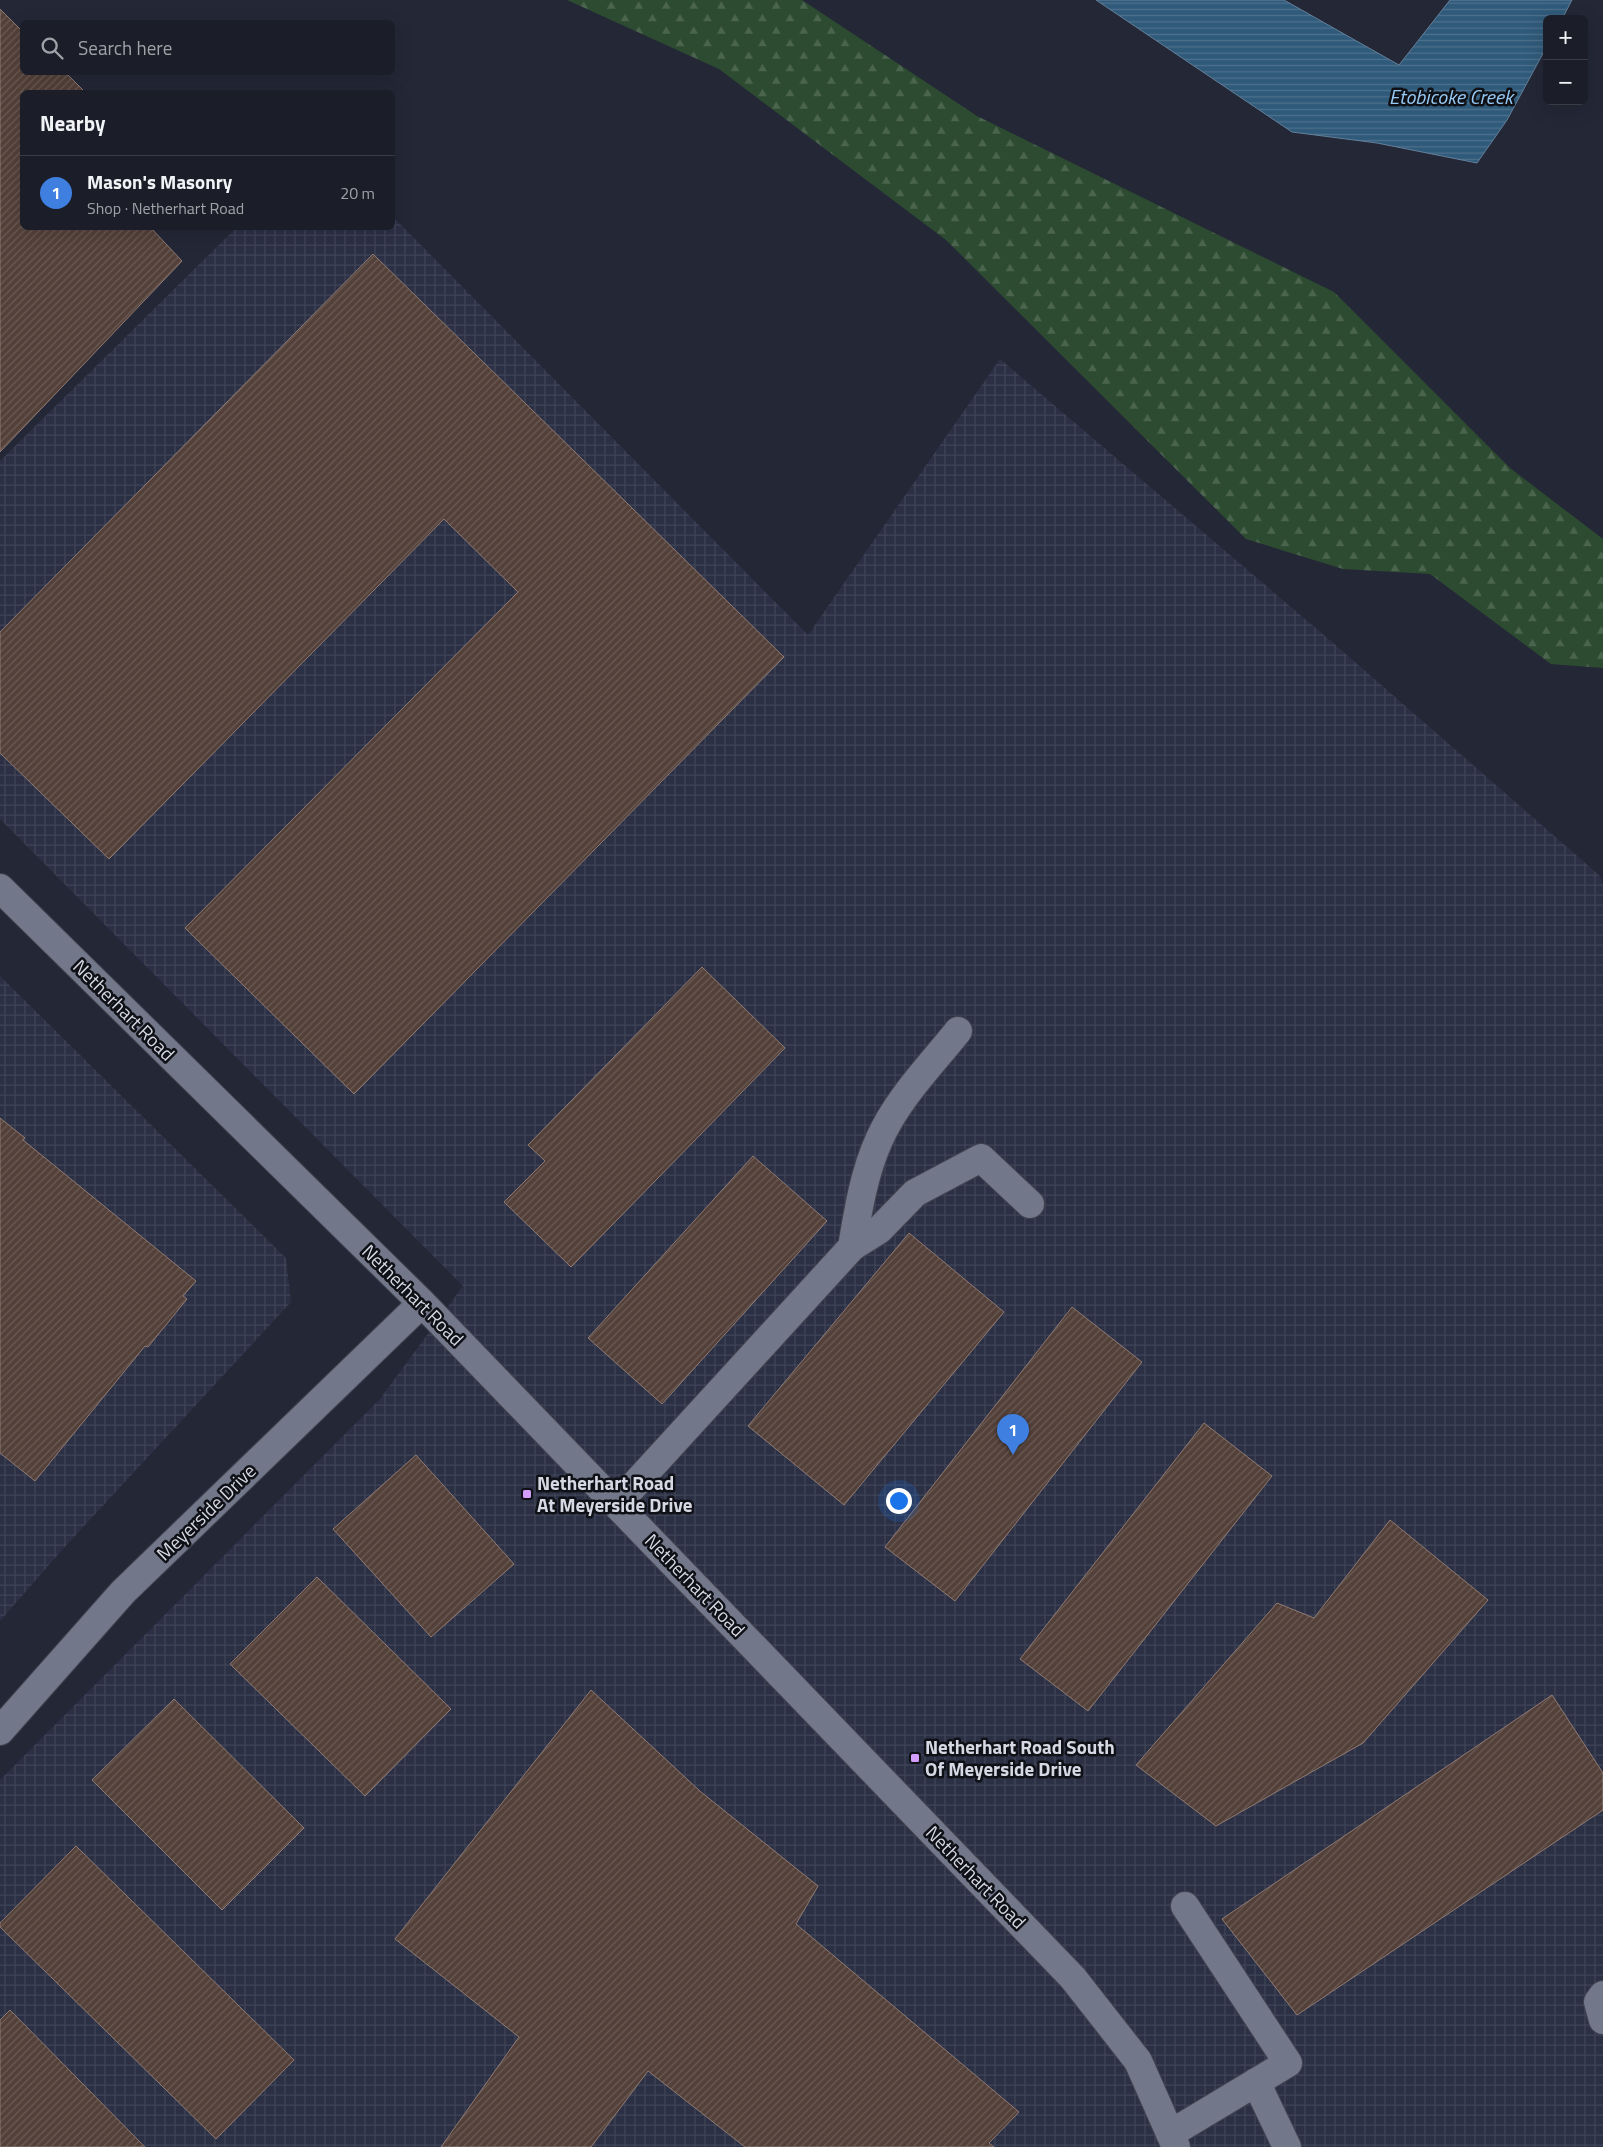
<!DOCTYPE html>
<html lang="en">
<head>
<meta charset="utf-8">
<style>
  :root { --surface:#1b1d28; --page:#242630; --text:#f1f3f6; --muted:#a0a2a8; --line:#393b45; --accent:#d29dfd }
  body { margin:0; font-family:"Titillium Web",sans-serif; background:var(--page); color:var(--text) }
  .controls { position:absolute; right:15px; top:15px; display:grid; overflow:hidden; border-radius:8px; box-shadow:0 5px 20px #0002 }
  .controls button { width:45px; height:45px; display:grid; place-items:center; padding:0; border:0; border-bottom:1px solid var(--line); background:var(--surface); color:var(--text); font:25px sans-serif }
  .you { position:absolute; left:898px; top:1500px; width:18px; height:18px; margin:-12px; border:4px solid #fff; border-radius:50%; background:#1a73e8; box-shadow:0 0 0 8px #1a73e833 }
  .badge { display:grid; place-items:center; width:32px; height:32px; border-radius:50%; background:var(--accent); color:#fff; font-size:16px; font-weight:700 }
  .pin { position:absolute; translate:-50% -41px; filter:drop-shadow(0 1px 2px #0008) }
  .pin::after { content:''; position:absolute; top:26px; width:18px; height:15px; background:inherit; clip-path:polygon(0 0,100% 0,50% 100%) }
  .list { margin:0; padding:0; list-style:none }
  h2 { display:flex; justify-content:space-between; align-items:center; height:65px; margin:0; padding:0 20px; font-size:21px }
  h2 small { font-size:16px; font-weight:400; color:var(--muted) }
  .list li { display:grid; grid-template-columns:32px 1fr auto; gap:15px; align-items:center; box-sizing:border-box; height:75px; padding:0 20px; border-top:1px solid var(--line) }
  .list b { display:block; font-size:19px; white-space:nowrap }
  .list p { margin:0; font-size:16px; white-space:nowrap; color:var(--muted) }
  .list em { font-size:16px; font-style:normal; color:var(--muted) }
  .icon { flex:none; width:28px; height:28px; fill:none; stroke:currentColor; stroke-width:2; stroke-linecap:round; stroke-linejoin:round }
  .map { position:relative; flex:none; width:1603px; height:2147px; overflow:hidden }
  .search { position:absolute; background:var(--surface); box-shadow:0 5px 20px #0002; left:20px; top:20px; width:375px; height:55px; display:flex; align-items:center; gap:12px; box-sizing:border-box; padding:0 18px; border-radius:8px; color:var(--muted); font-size:19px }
  .panel { position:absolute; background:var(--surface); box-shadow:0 5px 20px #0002; left:20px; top:90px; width:375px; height:140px; border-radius:8px }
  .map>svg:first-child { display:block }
  .industrial { fill:url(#industrial-grid) }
  .forest { fill:url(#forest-firs) }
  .water { fill:url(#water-rules); stroke:#62809a }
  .building { fill:url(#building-hatch); stroke:#8f7a73 }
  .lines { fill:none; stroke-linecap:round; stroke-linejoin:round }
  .minor-casing { stroke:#414450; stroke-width:30 }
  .minor { stroke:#727789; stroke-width:28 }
  .poi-dot { fill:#d29dfd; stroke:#0f1117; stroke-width:2 }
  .labels { text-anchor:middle; stroke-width:5; stroke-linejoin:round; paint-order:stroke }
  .street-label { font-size:19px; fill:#d6d8e3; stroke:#0f1117 }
  .poi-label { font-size:19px; font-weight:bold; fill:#d6d8e3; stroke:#0f1117; text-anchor:start }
  .water-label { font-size:20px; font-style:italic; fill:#96c9f4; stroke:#0f1117 }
</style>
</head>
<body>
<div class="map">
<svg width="1603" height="2147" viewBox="0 0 1603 2147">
  <defs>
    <pattern id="industrial-grid" width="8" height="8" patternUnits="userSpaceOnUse" patternTransform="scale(1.25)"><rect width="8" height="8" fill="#2c3045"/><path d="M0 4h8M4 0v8" fill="none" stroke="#404457"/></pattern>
    <pattern id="forest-firs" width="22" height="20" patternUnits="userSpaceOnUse" patternTransform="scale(1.25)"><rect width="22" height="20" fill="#2c4b30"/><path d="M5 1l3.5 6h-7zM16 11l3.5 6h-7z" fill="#4a644e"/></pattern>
    <pattern id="water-rules" width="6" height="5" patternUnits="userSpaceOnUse" patternTransform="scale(1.25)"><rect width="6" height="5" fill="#305a7a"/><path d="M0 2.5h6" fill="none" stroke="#4d718d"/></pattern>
    <pattern id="building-hatch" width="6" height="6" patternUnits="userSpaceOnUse" patternTransform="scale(1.25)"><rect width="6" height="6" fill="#534039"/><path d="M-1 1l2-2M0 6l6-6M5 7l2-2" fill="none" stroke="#6b5b56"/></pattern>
  </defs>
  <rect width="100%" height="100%" fill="#242736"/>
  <path class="industrial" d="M393,217L808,635L1000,359L1332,642L1599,875L1603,883V2147H0V1780L380,1399L463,1286L0,819V461L236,228H392Z
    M0,976L286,1258L291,1302L62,1550L0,1621Z"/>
  <path class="forest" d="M567,0H802L977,116L1334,292L1510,468L1603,539V668L1551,664L1430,574L1343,569L1246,539L946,240L719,69Z"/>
  <path class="water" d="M1096,0H1284L1399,65L1450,0H1572L1562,19H1547V46L1507,120L1477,163L1377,143L1292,132Z"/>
  <path class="building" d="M0,9L22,31V72H65L85,92H22V228H151L182,261L0,452Z
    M373,254L784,657L354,1094L185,928L518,592L444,519L109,859L0,753V632Z
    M702,967L785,1048L571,1267L504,1202L545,1161L528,1145Z
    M0,1118L25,1138L23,1140L196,1281L183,1296L187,1299L148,1347L145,1346L35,1481L0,1453Z
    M753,1156L827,1221L662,1404L588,1338Z
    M909,1233L1004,1312L844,1505L748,1426Z
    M1072,1307L1142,1362L955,1601L885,1547Z
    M1204,1423L1272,1476L1088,1711L1020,1659Z
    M416,1455L514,1564L431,1637L333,1529Z
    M1390,1520L1488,1600L1363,1743L1216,1826L1136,1765L1277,1603L1314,1618Z
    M317,1577L451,1709L365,1796L230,1664Z
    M591,1690L701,1792L818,1886L796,1924L1019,2112L989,2143L994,2147H745L648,2071L591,2147H441L519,2037L395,1939Z
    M1552,1695L1603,1773V1810L1297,2015L1222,1919Z
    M174,1699L304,1828L222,1910L92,1780Z
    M76,1846L294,2060L216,2139L0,1927V1923Z
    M10,2010L145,2147H0V2020Z"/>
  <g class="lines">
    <g class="minor-casing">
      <path id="minor" d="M0,888L422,1303L1073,1978L1138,2061L1176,2147
        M852,1247L879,1230L915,1193L981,1158L1030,1204
        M617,1504L852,1247C858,1211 864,1173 879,1140C897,1099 931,1065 958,1031
        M0,1731L123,1592L422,1303
        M1603,1995L1598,2002L1603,2020
        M1256,2082L1287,2147
        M1170,2134L1288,2063L1185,1906"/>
    </g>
    <use href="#minor" class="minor"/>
  </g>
  <g class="poi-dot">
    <rect x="522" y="1489" width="10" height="10" rx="2.5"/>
    <rect x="910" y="1753" width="10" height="10" rx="2.5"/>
  </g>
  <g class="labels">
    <g class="street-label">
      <text transform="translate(124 1010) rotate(45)" y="7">Netherhart Road</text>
      <text transform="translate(413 1295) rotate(45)" y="7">Netherhart Road</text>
      <text transform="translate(206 1512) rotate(-44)" y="7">Meyerside Drive</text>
      <text transform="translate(695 1585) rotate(46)" y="7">Netherhart Road</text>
      <text transform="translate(976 1877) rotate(46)" y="7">Netherhart Road</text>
    </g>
    <g class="poi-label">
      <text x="537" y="1490">Netherhart Road<tspan x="537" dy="22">At Meyerside Drive</tspan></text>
      <text x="925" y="1754">Netherhart Road South<tspan x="925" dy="22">Of Meyerside Drive</tspan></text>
    </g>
    <g class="water-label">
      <text x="1451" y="104">Etobicoke Creek</text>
    </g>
  </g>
</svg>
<div class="controls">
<button>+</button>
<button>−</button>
</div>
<div class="you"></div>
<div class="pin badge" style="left:1013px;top:1455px;background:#3f7fe0">1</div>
<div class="search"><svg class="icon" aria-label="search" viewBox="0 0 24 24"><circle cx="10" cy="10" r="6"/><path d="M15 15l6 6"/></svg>Search here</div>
<section class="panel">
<h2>Nearby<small></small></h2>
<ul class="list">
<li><span class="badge" style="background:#3f7fe0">1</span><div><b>Mason's Masonry</b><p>Shop · Netherhart Road</p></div><em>20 m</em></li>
</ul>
</section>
</div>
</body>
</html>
